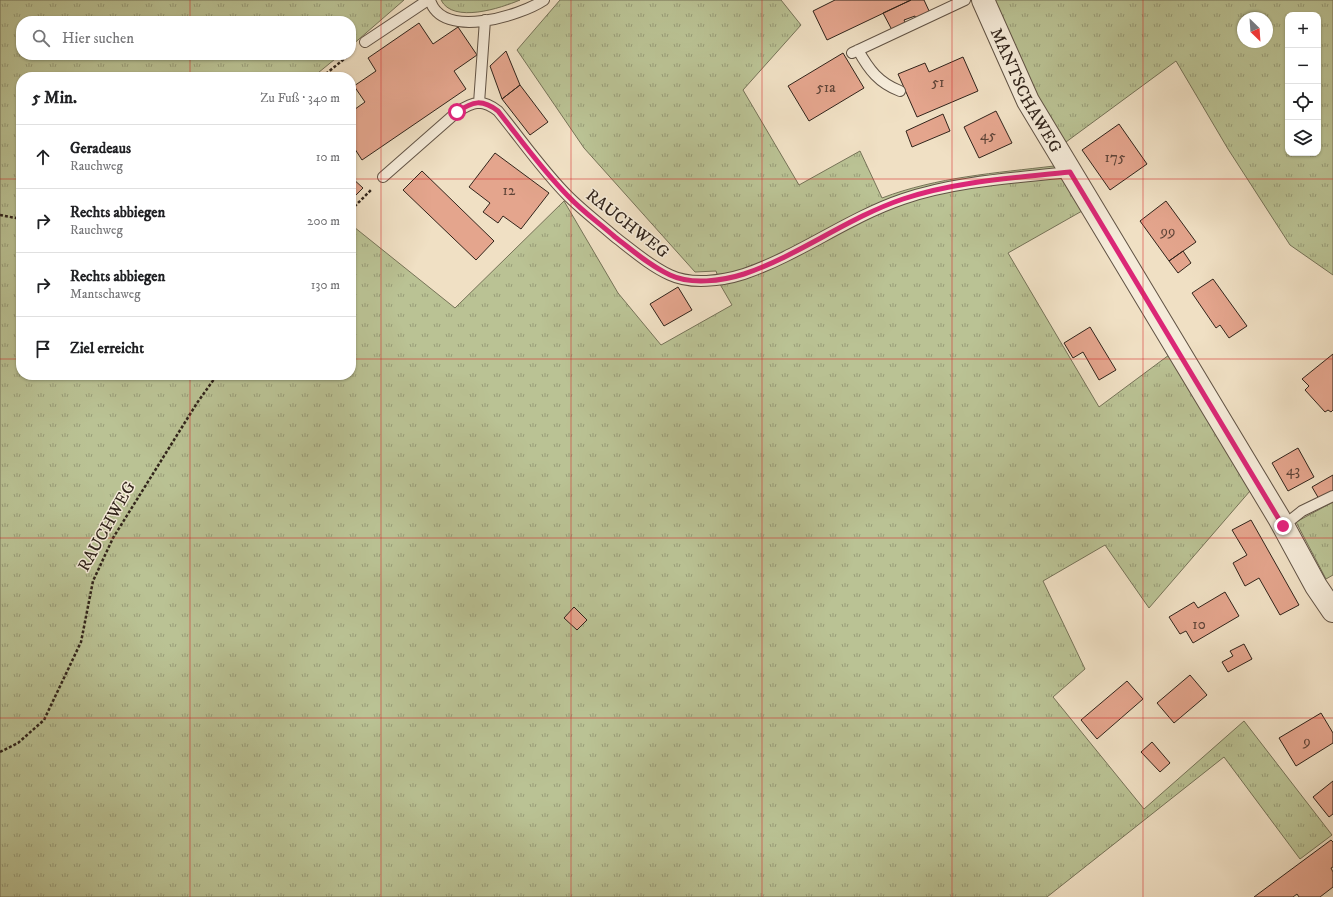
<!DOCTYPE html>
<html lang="de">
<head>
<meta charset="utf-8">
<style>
  :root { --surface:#fff; --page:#f6f6f6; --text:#202124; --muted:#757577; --line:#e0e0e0 }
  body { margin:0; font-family:"IM FELL DW Pica",serif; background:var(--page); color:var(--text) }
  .controls { position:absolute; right:12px; top:12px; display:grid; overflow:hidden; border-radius:8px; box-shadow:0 1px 3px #0004 }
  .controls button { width:36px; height:36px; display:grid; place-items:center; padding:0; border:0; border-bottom:1px solid var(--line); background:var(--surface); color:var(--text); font:20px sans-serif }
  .compass { position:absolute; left:1237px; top:12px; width:36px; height:36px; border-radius:50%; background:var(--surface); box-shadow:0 1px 3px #0004; rotate:155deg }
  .stop { position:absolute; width:12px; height:12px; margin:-9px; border:3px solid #db2777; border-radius:50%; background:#fff }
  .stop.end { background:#db2777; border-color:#fff; box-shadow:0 1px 4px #0008 }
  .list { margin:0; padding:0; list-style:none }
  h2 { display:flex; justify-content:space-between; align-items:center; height:52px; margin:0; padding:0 16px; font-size:17px }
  h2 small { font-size:13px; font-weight:400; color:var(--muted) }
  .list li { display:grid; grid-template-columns:26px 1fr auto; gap:12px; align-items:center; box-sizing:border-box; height:64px; padding:0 16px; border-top:1px solid var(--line) }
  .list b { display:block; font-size:15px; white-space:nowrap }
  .list p { margin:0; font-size:13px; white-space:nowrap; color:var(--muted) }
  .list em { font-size:13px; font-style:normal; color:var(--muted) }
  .icon { flex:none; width:22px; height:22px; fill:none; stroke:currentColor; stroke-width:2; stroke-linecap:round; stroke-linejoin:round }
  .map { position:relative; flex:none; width:1333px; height:897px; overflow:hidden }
  .search { position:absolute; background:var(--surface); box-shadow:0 1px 3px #0004; left:16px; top:16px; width:340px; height:44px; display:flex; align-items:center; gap:10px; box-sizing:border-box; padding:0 14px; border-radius:16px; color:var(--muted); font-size:15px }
  .panel { position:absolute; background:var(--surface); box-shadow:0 1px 3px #0004; left:16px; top:72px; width:340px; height:308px; border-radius:16px }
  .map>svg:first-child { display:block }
  .grass { fill:url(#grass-tufts); stroke:#767358; fill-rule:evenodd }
  .building { fill:#e4a58d; stroke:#31241b }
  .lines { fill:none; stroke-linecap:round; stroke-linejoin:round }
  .service-casing { stroke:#615345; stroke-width:12 }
  .tertiary-casing { stroke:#615345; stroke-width:24 }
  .path { stroke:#31241b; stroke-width:2.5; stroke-dasharray:3 2; stroke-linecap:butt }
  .service { stroke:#f5ebd9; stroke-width:10 }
  .tertiary { stroke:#f5ebd9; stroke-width:22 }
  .route { stroke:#db2777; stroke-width:5 }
  .grid { fill:none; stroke:#d62828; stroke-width:1; stroke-opacity:0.55 }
  .labels { text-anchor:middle; stroke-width:3; stroke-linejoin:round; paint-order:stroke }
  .number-label { font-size:15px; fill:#5e4438 }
  .street-label { font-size:17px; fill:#31241b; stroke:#f5ebd9 }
</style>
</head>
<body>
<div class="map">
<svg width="1333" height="897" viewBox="0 0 1333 897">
  <defs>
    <pattern id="grass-tufts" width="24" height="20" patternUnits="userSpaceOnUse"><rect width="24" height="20" fill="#bac294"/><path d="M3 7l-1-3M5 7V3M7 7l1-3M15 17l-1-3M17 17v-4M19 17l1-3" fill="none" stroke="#989d78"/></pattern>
  </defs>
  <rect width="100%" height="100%" fill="#f0e0c4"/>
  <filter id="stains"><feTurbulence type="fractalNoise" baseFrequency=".005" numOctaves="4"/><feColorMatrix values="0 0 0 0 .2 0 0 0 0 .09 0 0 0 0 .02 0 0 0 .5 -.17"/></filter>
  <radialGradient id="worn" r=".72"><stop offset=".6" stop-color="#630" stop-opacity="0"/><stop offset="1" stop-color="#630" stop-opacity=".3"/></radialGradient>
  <path class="grass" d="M0,0H404L351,46V21H21V55H340L313,77H21V375H351V231L354,227L455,308L564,201L618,293L661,345L732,305L721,286L716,271L695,272L584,148L517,50L560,0H781L801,25L743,90L799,185L860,151L882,198C937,177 996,173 1054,166L1082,211L1008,253L1099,407L1169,355L1250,491L1149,608L1105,545L1043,581L1085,669L1053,697L1144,809L1244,721L1332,835L1300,859L1224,757L1047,897H0Z
    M441,0H520C501,8 453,24 441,0Z
    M993,0H1333V275L1290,245L1228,149L1176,61L1066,142L1041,107ZM1288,15H1318V153H1288ZM1243,18H1267V42H1243Z
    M1333,502V575L1326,579L1296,522Z"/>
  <path class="building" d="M835,0H911L827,40L813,11Z
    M911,0H924L930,13L916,19L915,16L904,20L906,24L892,30L883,13Z
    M419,23L433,44L458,27L477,55L454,71L466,89L362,160L351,143V112L365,102L354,86L376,71L368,58Z
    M506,51L520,85L502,99L490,66Z
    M843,53L864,88L809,121L788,86Z
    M963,57L978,91L917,117L898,74L925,63L929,72Z
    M520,85L548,122L530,135L502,99Z
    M996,111L1012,143L979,158L964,127Z
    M943,114L950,131L912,147L906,131Z
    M1119,124L1147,164L1110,190L1082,150Z
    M495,153L549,193L521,229L503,216L498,223L483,212L490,203L469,187Z
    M422,171L494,241L476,260L403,190Z
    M351,177L363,188L351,200Z
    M1166,201L1196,242L1169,261L1140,221Z
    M1183,251L1191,263L1178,273L1169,261Z
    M1213,279L1247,326L1229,338L1220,325L1216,328L1192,293Z
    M678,287L692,310L664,326L650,304Z
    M1090,327L1116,370L1099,380L1083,352L1073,358L1064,343Z
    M1333,354V410L1331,412L1328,410L1325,412L1305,390L1309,386L1302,379Z
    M1298,448L1314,477L1288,491L1272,463Z
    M1333,475V491L1319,499L1312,487Z
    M1251,520L1299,605L1280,615L1259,578L1245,586L1233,563L1247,555L1232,530Z
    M1225,592L1239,616L1193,643L1186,631L1180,634L1169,617L1194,602L1198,608Z
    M574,607L587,620L577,630L564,618Z
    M1244,644L1252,659L1228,672L1222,662L1233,656L1230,651Z
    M1190,675L1207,695L1174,723L1157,703Z
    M1127,681L1143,699L1097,739L1081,720Z
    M1321,713L1333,733V743L1296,766L1279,738Z
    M1152,742L1170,763L1160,772L1141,752Z
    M1333,781V814L1329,817L1313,797Z
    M1331,840L1333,842V867L1331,868L1333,872V887L1320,897H1299L1297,894L1293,897H1254Z"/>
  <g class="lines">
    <g class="service-casing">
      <path id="service" d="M430,0C442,40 520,16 544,0
        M365,42L428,0
        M858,50C869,70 879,83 900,91
        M852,53L965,0
        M479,103L485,20
        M383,177L457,112C474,101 482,99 498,111C521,139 542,170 568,196C582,210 599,223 615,237C632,250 650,266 670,275C691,285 722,281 744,274C800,255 847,218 903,199C956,181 1015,178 1070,172
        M1283,526L1302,511L1333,496"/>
    </g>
    <g class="tertiary-casing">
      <g id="tertiary">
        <path id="s1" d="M983,0L1028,101L1279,518L1316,586L1333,611"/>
      </g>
    </g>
    <path class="path" d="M322,77L349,55
      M351,210L372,189
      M0,215L21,219
      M0,752L18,743L44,720L81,642L93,581L113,538L197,403L217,375"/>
    <use href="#service" class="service"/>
    <use href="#tertiary" class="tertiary"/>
  </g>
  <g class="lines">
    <path class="route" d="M457,112C473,101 482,99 498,111C521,140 542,170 568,196C582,211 599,223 615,237C632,250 650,266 670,275C691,285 722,281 744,274C800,255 847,218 903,199C956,181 1015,178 1070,172L1283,526"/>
  </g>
  <path class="grid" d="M190,0V21M381,0V897M571,0V897M762,0V897M952,0V897M1143,0V897M190,55V77M0,179H21M351,179H1333M0,359H21M351,359H1333M190,375V897M0,538H1333M0,718H1333"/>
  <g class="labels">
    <g class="number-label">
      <text x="938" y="87">51</text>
      <text x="826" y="92">51a</text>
      <text x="988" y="140">45</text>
      <text x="1115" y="162">175</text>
      <text x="509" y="195">12</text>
      <text x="1168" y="236">99</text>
      <text x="1293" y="475">43</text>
      <text x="1199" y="629">10</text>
      <text x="1307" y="746">9</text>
    </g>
    <g class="street-label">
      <text dy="6" stroke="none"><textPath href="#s1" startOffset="100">MANTSCHAWEG</textPath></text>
      <text transform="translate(628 223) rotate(38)" y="6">RAUCHWEG</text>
      <text transform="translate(106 526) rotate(-61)" y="6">RAUCHWEG</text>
    </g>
  </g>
  <rect width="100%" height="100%" filter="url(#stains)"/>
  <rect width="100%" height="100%" fill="url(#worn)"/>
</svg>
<div class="controls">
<button>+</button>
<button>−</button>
<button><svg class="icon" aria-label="locate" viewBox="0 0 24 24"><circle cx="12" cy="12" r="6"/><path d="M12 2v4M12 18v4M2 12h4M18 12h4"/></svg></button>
<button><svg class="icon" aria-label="layers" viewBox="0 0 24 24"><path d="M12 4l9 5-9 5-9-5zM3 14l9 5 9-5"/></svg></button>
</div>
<svg class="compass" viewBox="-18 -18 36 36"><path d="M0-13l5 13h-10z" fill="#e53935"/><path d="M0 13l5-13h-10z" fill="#757577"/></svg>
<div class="stop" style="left:457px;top:112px"></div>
<div class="stop end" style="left:1283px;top:526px"></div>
<div class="search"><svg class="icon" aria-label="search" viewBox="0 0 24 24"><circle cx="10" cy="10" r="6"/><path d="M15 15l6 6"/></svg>Hier suchen</div>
<section class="panel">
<h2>5 Min.<small>Zu Fuß · 340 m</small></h2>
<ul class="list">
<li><svg class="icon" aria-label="ahead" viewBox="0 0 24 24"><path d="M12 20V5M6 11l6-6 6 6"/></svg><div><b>Geradeaus</b><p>Rauchweg</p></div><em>10 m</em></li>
<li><svg class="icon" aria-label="right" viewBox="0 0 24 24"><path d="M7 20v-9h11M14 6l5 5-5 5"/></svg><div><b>Rechts abbiegen</b><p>Rauchweg</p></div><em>200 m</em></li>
<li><svg class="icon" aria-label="right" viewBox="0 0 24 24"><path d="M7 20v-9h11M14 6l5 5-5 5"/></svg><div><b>Rechts abbiegen</b><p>Mantschaweg</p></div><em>130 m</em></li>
<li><svg class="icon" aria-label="arrive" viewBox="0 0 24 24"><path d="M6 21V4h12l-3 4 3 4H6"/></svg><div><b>Ziel erreicht</b></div></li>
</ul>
</section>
</div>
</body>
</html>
